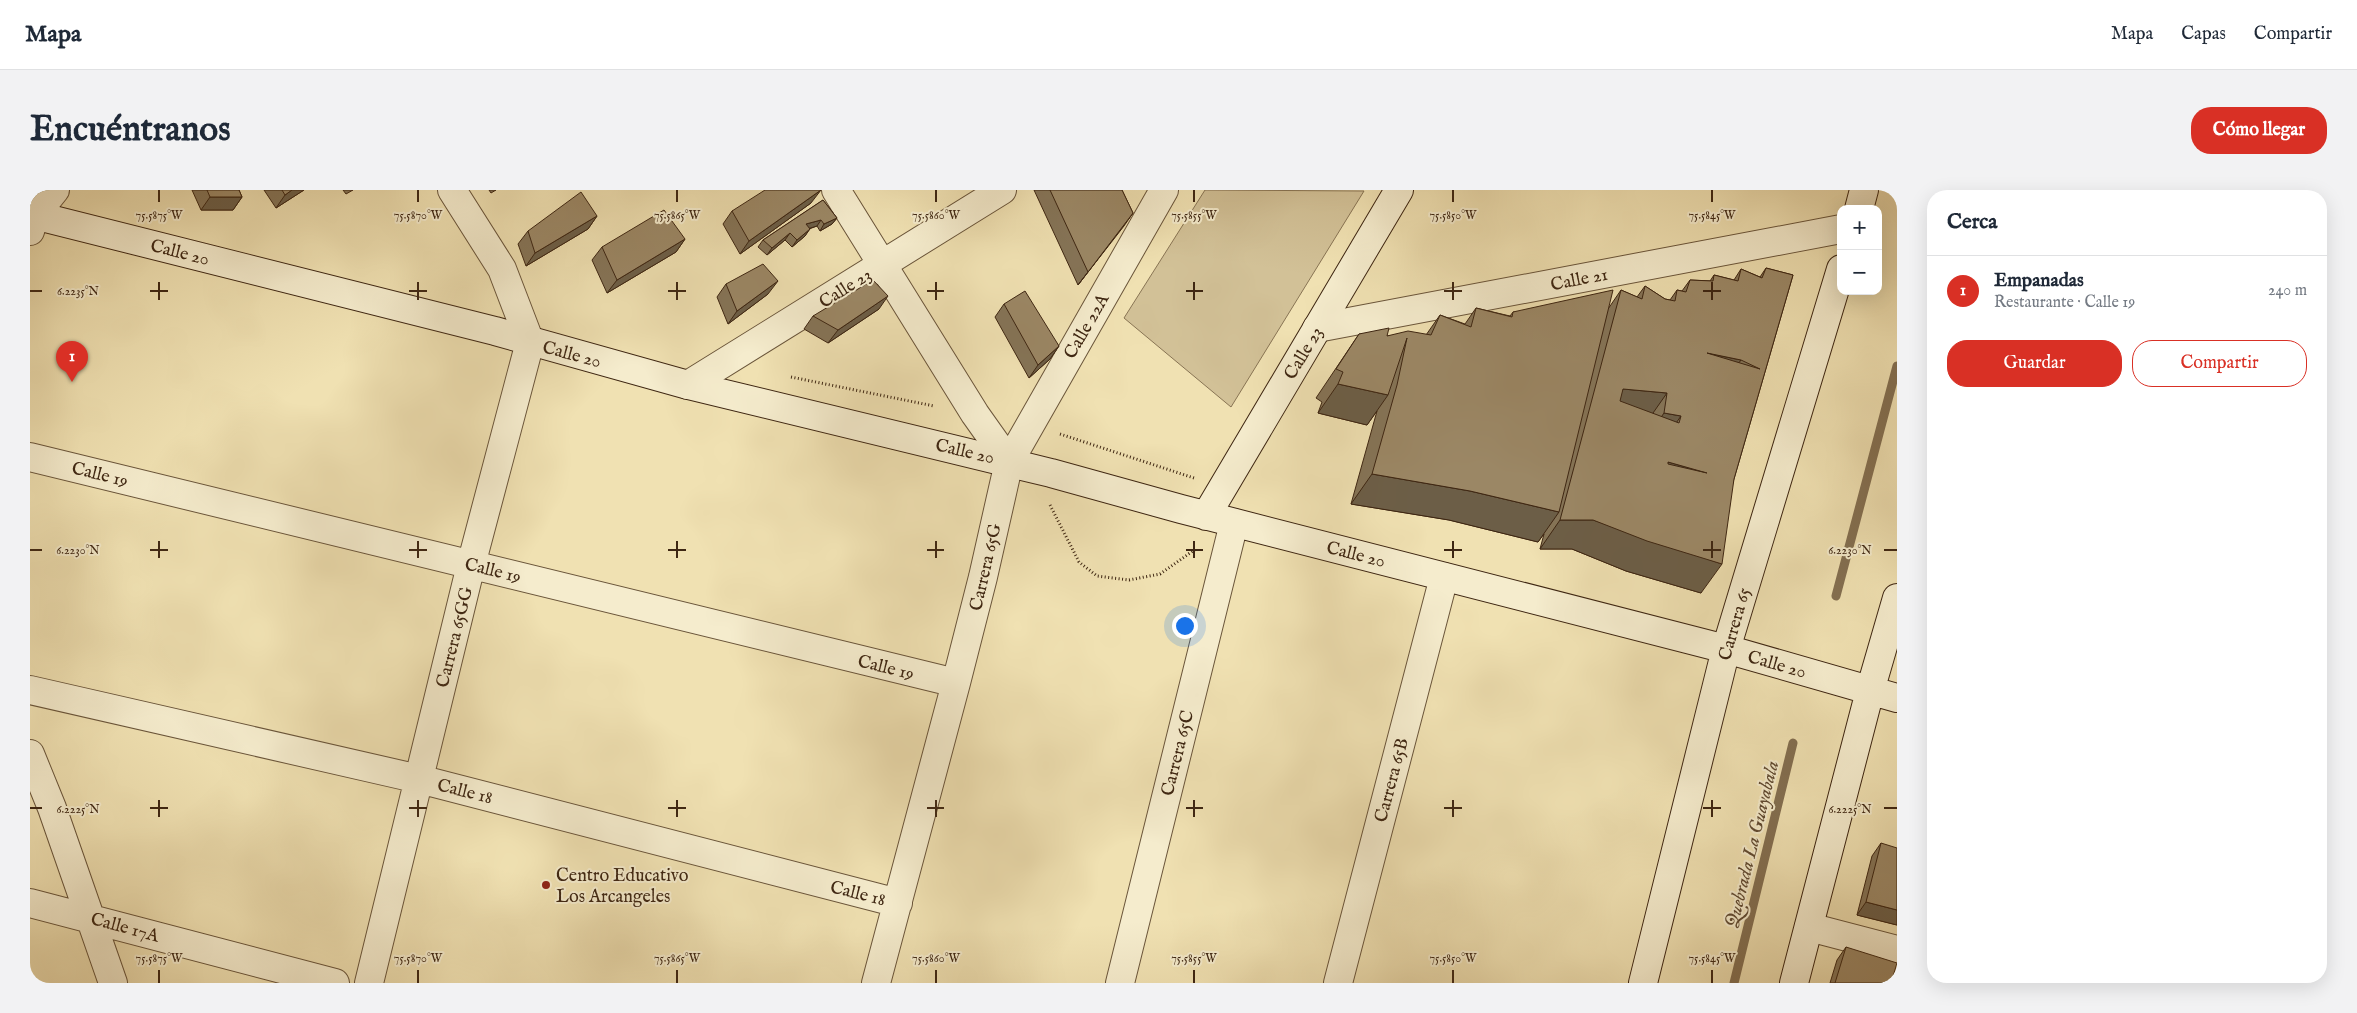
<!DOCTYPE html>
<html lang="es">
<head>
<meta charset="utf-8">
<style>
  :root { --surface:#fff; --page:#f2f2f3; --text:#1f2937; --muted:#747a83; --line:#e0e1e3; --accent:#d93025 }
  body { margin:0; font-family:"IM FELL English",serif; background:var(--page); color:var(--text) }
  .controls { position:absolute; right:15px; top:15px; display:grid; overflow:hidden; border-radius:10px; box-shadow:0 5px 20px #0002 }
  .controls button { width:45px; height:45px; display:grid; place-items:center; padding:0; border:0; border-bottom:1px solid var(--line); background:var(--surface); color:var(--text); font:25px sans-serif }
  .you { position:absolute; left:1154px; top:435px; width:18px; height:18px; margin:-12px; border:4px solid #fff; border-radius:50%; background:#1a73e8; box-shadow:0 0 0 8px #1a73e833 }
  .badge { display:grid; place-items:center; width:32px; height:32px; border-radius:50%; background:var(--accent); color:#fff; font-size:16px; font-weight:700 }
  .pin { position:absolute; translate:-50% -41px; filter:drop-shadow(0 1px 2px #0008) }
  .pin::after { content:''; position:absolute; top:26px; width:18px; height:15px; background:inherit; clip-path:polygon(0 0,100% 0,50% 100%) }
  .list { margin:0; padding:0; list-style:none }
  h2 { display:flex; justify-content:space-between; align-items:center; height:65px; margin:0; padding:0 20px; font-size:21px }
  h2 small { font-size:16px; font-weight:400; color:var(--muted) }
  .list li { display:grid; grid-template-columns:32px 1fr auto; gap:15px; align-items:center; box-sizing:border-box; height:70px; padding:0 20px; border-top:1px solid var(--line) }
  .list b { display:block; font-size:19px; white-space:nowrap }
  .list p { margin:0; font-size:16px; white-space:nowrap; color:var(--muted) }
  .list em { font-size:16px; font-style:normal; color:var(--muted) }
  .actions { display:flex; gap:10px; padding:15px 20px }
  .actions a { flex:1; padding:11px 0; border:1px solid var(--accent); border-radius:20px; text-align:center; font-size:18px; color:var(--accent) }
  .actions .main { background:var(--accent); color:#fff }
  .map { position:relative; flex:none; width:1867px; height:793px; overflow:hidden; border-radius:20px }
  header { display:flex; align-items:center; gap:30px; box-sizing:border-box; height:70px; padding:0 25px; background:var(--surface); border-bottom:1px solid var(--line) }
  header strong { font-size:24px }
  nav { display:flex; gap:28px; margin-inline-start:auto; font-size:18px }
  .intro { display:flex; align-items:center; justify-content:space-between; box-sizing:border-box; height:120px; padding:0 30px }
  h1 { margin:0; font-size:35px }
  .button { padding:12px 22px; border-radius:20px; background:var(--accent); color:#fff; font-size:18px; font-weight:700 }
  main { display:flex; gap:30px; padding:0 30px }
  aside { flex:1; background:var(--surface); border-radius:20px; box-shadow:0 5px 20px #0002 }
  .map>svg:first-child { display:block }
  .green { fill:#d2c197; stroke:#887454 }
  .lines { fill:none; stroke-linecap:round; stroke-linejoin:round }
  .stream { stroke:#847052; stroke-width:9 }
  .street-casing { stroke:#6a553a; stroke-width:30 }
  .secondary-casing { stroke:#3e2612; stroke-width:30 }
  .path { stroke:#3e2612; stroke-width:3; stroke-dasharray:1 2.5; stroke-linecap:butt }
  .street { stroke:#f5eccd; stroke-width:28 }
  .secondary { stroke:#f5eccd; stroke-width:28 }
  .wall { fill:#857457; stroke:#3e2612 }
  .shaded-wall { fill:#6c5e47; stroke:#3e2612 }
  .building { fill:#9b8765; stroke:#3e2612; fill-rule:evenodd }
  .ticks { fill:none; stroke:#3e2612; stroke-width:2 }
  .poi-dot { fill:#8f2418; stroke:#f5eccd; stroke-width:2 }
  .labels { text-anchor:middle; stroke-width:4; stroke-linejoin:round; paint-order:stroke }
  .street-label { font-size:18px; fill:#3e2612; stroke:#f5eccd }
  .poi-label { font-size:18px; fill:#3e2612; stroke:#f5eccd; text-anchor:start }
  .water-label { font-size:19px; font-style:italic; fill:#614b32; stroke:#f5eccd }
  .ticks-label { font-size:12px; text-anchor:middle; fill:#3e2612; stroke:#f5eccd; stroke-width:4; stroke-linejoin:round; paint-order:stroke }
</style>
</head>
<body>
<header>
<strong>Mapa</strong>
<nav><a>Mapa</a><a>Capas</a><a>Compartir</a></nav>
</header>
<div class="intro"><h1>Encuéntranos</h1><a class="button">Cómo llegar</a></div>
<main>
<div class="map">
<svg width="1867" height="793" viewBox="0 0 1867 793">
  <rect width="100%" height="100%" fill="#f0e1b2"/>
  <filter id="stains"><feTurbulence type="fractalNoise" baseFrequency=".004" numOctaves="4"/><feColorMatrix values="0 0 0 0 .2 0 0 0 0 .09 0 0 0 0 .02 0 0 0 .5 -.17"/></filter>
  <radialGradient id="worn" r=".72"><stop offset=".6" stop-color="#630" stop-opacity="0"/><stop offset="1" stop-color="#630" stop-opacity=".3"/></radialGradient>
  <path class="green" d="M1175,0L1334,1L1201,217L1094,128Z"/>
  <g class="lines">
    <path class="stream" d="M1806,406L1867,176
      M1704,793L1763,553"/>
    <g class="street-casing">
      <path id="street" d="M806,0L945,224L979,272
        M0,41L5,25L25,0
        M1287,138L1811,39
        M658,195L972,0
        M0,267L926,493
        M0,500L389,589L868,713
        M0,564L22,618L83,793
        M0,713L305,793
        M1779,737L1867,760
        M339,793L441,375L500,152L472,79L422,0
        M846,793L926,493L953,387L979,272L1134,0
        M1090,793L1204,333
        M1308,793L1414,387"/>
    </g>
    <g class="secondary-casing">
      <path id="secondary" d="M1829,19L1834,0
        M0,24L465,141L658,195L1021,283L1151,319L1696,459L1867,508
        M1176,326L1369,0
        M1613,793L1696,459L1811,79
        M1764,793L1840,501L1867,408"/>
    </g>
    <path class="path" d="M761,187L904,216
      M1030,244L1164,288
      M1020,315L1049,372L1067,386L1099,390L1130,384L1167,358"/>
    <use href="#street" class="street"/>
    <use href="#secondary" class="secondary"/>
  </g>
  <path class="wall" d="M162,0H209L212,7L203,20H171Z
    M234,0H274L246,18Z
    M313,0H323L316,4Z
    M459,0H466L461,3Z
    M1004,0H1092L1103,23L1048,95Z
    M793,10L807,28L802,34L790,41L787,36L779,39L775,46L762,57L755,50L737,65L728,57L733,50Z
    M781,13L710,64L693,34L702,21Z
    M567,26L558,39L496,76L488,54L498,41Z
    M655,49L646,62L577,103L562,70L572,57Z
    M1736,78L1763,85L1671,403L1596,381L1542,359H1510L1514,344L1508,352L1419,330L1321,314L1347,221L1337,235L1288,223L1292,212L1286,208L1329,144L1357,146L1396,145L1410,125L1435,134L1446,118L1480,126L1483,122L1578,119L1591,100L1607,107L1615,96L1635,109L1640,110L1647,100L1652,101L1660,90L1680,91L1684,85L1704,90L1711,79L1730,87Z
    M696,94L738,104L698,134L687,107Z
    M974,114L1029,156L1020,169L999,188L965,127Z
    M849,119L798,153L774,139L783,126Z
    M1851,653L1867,735L1827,725L1842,666Z
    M1816,757L1861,793H1800L1807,770Z"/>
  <path class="shaded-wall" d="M262,0H274L246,18L255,5Z
    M791,0L781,13L710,64L719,51Z
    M180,7H212L203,20H171Z
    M1103,23L1094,36L1048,95L1058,82Z
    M567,26L558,39L496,76L505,63Z
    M807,28L802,34L790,41L794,34Z
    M791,30L787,36L771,41L776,34Z
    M780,39L775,46L762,57L767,50Z
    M760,43L755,50L737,65L742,58Z
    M655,49L646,62L577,103L587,90Z
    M748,91L738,104L698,134L707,121Z
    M858,106L849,119L798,153L808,140Z
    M1029,156L1020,169L999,188L1008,175Z
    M1677,163L1711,170L1690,199Z
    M1308,194L1358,205L1337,235L1288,223Z
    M1593,199L1637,203L1616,233L1572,229Z
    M1634,223L1651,226L1630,256L1614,252Z
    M1638,272L1677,283L1617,301Z
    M1342,284L1440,301L1529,322L1508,352L1419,330L1321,314Z
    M1530,330H1563L1692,374L1671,403L1596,381L1542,359H1510Z
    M1836,712L1867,720V735L1827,725Z"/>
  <path class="building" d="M177,0H209L212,7H180Z
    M252,0H262L255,5Z
    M735,0H791L719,51L702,21Z
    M1020,0H1092L1103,23L1058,82Z
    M551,2L567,26L505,63L498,41Z
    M793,10L807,28L794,34L791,30L776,34L780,39L767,50L760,43L742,58L733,50Z
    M634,20L655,49L587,90L572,57Z
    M733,74L748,91L707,121L696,94Z
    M1736,78L1763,85L1704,289L1692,374L1617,351L1563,330H1530L1591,100L1612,109L1615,96L1635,109L1645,111L1647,100L1656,102L1660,90L1683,91L1684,85L1708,91L1711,79L1732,88ZM1677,163L1711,170L1730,179ZM1593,199L1637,203L1634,223L1651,226L1649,233L1590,211ZM1638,272L1677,283L1638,274Z
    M843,90L858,106L808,140L783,126Z
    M1583,100L1529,322L1440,301L1342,284L1367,195L1377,148L1358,205L1308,194L1313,182L1306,179L1329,144L1359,138L1357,146L1378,141L1401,145L1410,125L1441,137L1446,118L1482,127L1483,122Z
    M995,101L1029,156L1008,175L974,114Z
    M1851,653L1867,658V720L1836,712Z
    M1816,757L1867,773L1861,793H1805Z"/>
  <path class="ticks" d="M129,0V12M388,0V12M647,0V12M906,0V12M1164,0V12M1423,0V12M1682,0V12M129,92V110M388,92V110M647,92V110M906,92V110M1164,92V110M1423,92V110M1682,92V110M0,101H12M120,101H138M379,101H397M638,101H656M897,101H914M1156,101H1173M1414,101H1432M1673,101H1691M129,351V368M388,351V368M647,351V368M906,351V368M1164,351V368M1423,351V368M1682,351V368M0,360H12M120,360H138M379,360H397M638,360H656M897,360H914M1156,360H1173M1414,360H1432M1673,360H1691M1854,360H1867M129,610V627M388,610V627M647,610V627M906,610V627M1164,610V627M1423,610V627M1682,610V627M0,618H12M120,618H138M379,618H397M638,618H656M897,618H914M1156,618H1173M1414,618H1432M1673,618H1691M1854,618H1867M129,780V793M388,780V793M647,780V793M906,780V793M1164,780V793M1423,780V793M1682,780V793"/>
  <circle class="poi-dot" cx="516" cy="695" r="5"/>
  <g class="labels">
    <g class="street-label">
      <text transform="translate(150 62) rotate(14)" y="6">Calle 20</text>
      <text transform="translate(1549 89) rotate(-11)" y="6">Calle 21</text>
      <text transform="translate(815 98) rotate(-32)" y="6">Calle 23</text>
      <text transform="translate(1056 136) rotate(-60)" y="6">Calle 22A</text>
      <text transform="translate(1273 163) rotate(-59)" y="6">Calle 23</text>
      <text transform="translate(542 164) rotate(15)" y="6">Calle 20</text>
      <text transform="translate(935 261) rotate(13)" y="6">Calle 20</text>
      <text transform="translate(70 284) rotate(14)" y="6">Calle 19</text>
      <text transform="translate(1326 364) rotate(14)" y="6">Calle 20</text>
      <text transform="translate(955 377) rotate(-77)" y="6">Carrera 65G</text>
      <text transform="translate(463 380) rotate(14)" y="6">Calle 19</text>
      <text transform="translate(1704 434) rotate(-74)" y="6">Carrera 65</text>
      <text transform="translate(424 447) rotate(-76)" y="6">Carrera 65GG</text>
      <text transform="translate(1747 474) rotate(16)" y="6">Calle 20</text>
      <text transform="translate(856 477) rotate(14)" y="6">Calle 19</text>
      <text transform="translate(1147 563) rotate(-76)" y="6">Carrera 65C</text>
      <text transform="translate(1361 590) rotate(-75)" y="6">Carrera 65B</text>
      <text transform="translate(435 601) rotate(14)" y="6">Calle 18</text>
      <text transform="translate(828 703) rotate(14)" y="6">Calle 18</text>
      <text transform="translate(95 737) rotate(15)" y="6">Calle 17A</text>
    </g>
    <g class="poi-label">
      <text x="526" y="691">Centro Educativo<tspan x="526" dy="21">Los Arcangeles</tspan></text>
    </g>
    <g class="water-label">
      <text transform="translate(1721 654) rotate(-76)" y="7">Quebrada La Guayabala</text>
    </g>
  </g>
  <g class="ticks-label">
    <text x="129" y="29">75.5875°W</text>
    <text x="388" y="29">75.5870°W</text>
    <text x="647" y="29">75.5865°W</text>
    <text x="906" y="29">75.5860°W</text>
    <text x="1164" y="29">75.5855°W</text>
    <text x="1423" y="29">75.5850°W</text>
    <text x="1682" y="29">75.5845°W</text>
    <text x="48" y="105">6.2235°N</text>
    <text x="48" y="364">6.2230°N</text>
    <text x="1820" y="364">6.2230°N</text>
    <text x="48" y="623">6.2225°N</text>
    <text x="1820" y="623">6.2225°N</text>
    <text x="129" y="772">75.5875°W</text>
    <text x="388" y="772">75.5870°W</text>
    <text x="647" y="772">75.5865°W</text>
    <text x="906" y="772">75.5860°W</text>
    <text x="1164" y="772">75.5855°W</text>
    <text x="1423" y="772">75.5850°W</text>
    <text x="1682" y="772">75.5845°W</text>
  </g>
  <rect width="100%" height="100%" filter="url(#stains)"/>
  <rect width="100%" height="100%" fill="url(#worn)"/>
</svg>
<div class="controls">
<button>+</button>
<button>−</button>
</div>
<div class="you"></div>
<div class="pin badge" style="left:42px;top:192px">1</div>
</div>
<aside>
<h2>Cerca<small></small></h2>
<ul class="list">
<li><span class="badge">1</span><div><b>Empanadas</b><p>Restaurante · Calle 19</p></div><em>240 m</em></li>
</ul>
<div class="actions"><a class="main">Guardar</a><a>Compartir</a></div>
</aside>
</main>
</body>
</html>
